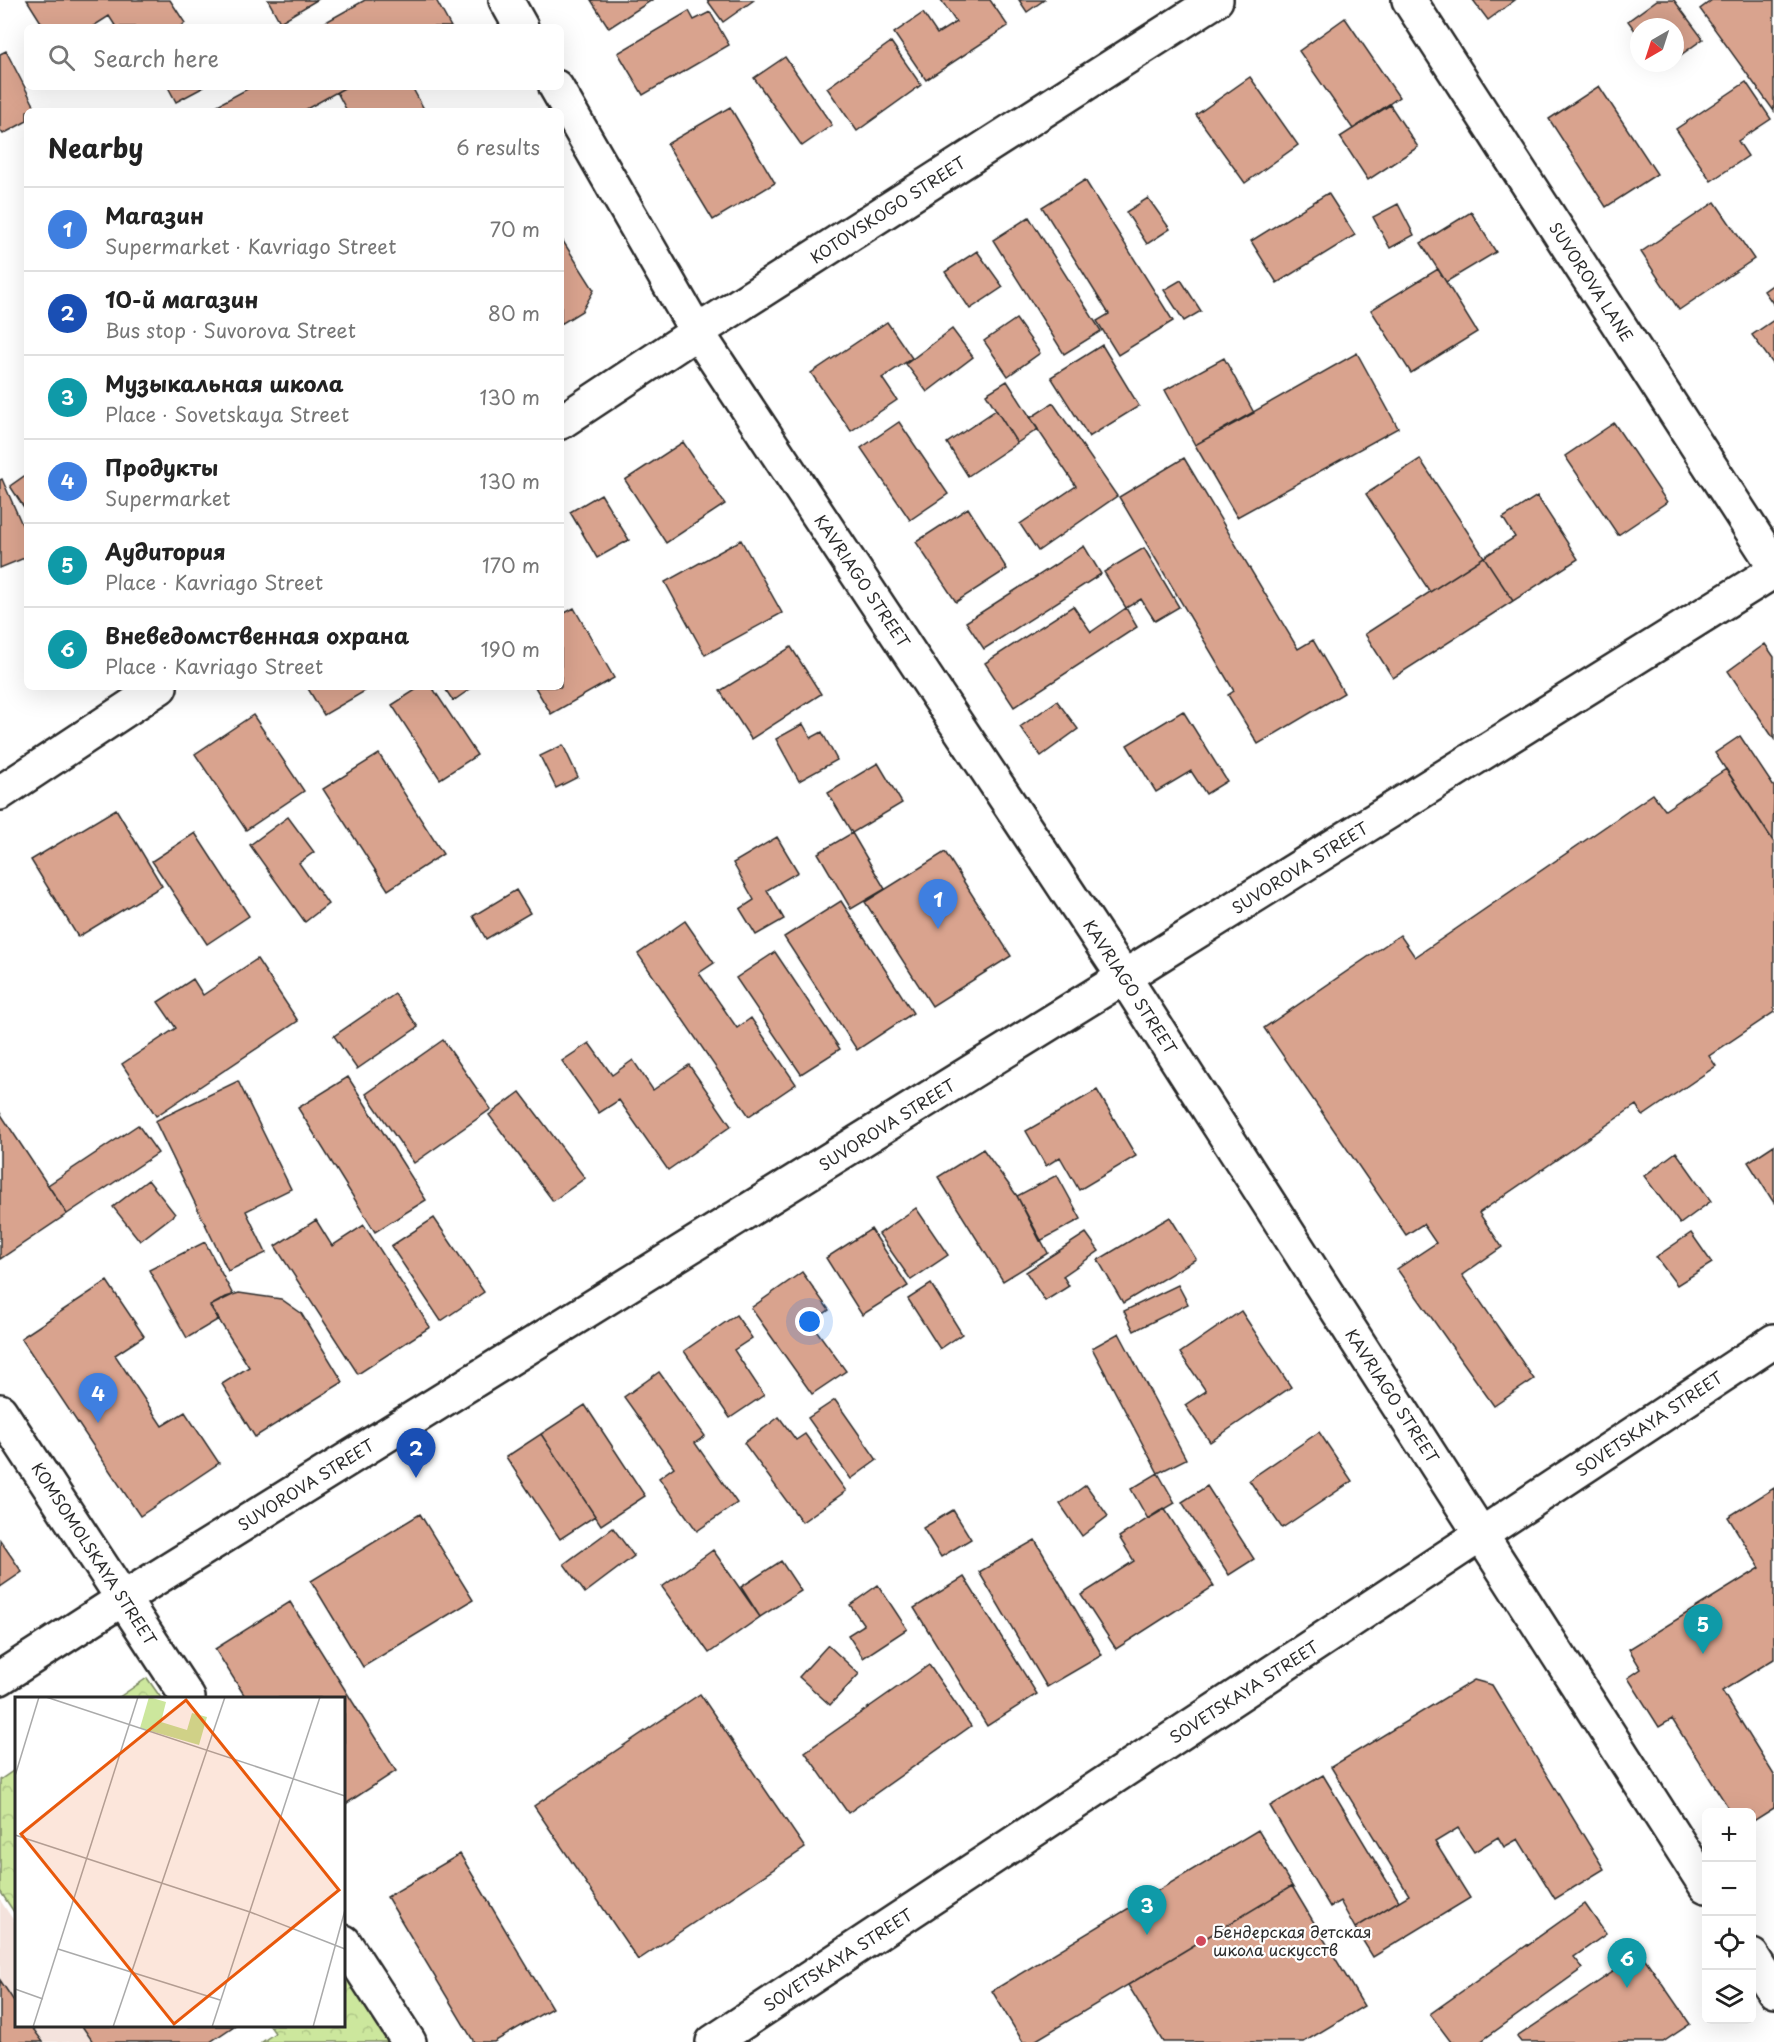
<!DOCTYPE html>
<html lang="en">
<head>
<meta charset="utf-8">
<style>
  :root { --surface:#fff; --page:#f6f6f6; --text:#222; --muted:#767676; --line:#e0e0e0; --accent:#d1495b }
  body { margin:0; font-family:"Playpen Sans",sans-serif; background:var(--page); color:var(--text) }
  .controls { position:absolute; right:18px; bottom:18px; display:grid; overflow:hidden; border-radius:9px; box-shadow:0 6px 24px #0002 }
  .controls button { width:54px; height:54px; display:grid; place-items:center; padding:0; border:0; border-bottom:2px solid var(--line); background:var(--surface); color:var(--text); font:30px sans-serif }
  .compass { position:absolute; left:1630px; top:18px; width:54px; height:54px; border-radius:50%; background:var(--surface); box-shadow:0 6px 24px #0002; rotate:219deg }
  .you { position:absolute; left:810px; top:1322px; width:21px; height:21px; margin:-15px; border:4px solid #fff; border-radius:50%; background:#1a73e8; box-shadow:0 0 0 9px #1a73e833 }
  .badge { display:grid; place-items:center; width:39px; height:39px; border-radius:50%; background:var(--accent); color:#fff; font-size:20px; font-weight:700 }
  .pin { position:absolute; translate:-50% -50px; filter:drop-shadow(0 2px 3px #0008) }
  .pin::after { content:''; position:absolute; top:32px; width:21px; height:18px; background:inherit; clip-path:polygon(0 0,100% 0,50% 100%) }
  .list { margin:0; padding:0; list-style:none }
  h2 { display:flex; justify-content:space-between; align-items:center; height:78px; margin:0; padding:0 24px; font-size:26px }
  h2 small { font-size:20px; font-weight:400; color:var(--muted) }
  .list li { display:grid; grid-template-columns:39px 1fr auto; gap:18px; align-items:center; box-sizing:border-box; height:84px; padding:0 24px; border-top:2px solid var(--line) }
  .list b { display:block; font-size:22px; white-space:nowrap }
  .list p { margin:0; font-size:20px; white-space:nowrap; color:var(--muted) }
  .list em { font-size:20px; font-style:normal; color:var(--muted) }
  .icon { flex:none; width:33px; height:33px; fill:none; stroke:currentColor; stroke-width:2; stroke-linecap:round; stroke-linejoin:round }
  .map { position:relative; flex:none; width:1774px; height:2042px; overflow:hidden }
  .search { position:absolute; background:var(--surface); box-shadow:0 6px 24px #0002; left:24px; top:24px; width:540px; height:66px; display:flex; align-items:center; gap:15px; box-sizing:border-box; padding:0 21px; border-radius:9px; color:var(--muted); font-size:22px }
  .panel { position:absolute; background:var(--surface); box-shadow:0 6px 24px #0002; left:24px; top:108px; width:540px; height:582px; border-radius:9px }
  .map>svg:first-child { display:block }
  .built { fill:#f4e3dd }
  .park { fill:url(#park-crowns); stroke:#7c8964; stroke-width:1.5 }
  .building { fill:#d9a38e; stroke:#2b2b2b; stroke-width:1.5 }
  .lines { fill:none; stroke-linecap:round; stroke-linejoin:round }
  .street-casing { stroke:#2b2b2b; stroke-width:38 }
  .primary-casing { stroke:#2b2b2b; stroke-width:38 }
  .street { stroke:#fff; stroke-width:33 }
  .primary { stroke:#fff; stroke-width:33 }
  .poi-dot { fill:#d1495b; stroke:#fff; stroke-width:2 }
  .labels { text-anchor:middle; stroke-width:4.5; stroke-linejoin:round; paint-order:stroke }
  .street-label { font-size:16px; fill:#2b2b2b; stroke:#fff }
  .poi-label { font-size:16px; fill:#2b2b2b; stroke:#fff; text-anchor:start }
  .inset-road { fill:none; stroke:#aaa; stroke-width:1.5 }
  .view { fill:#e8590c; fill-opacity:0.15; stroke:#e8590c; stroke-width:3 }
  .inset-edge { fill:none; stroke:#2b2b2b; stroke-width:3 }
</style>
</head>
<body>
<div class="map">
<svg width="1774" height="2042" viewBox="0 0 1774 2042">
  <defs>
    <pattern id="park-crowns" width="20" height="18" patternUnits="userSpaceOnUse" patternTransform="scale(1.5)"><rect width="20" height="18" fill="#cce79d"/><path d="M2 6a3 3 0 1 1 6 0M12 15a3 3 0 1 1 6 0" fill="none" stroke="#afc687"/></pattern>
  </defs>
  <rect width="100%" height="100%" fill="#fff"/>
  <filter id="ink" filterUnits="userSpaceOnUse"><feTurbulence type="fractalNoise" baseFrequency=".0167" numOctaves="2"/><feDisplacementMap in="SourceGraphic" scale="12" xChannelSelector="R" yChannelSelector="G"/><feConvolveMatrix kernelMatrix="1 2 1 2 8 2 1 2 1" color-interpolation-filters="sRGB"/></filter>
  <g filter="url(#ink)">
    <path class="built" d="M0,1900L16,1924V2026H84L95,2042H0Z"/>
    <path class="park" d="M147,1678L161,1698H118Z
      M16,1769V1915L0,1891V1780Z
      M344,1962L399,2042H262L275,2033L270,2026H344Z"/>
    <path class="building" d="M27,0H170L185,23L180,27H116L109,16L92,27H44Z
      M268,0H317L280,22Z
      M365,0H436L451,27H317Z
      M591,0H652L609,28Z
      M707,0H754L723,22Z
      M941,0H990L1008,26L926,80L894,33L923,13L937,34L956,22Z
      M1019,0H1044L1027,12Z
      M1473,0H1515L1488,20Z
      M1657,0H1674L1703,39L1675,59V27H1639V36L1628,21Z
      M1712,0H1774V111L1700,9Z
      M689,11L694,20L710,12L729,45L643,95L618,53Z
      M1345,18L1399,97L1353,129L1299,51Z
      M891,42L921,85L857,131L827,88Z
      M6,51L37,111H27V121L3,134L0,130V54Z
      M785,57L832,125L802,146L754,78Z
      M1250,77L1298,145L1245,183L1196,115Z
      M1746,82L1771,119L1738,141L1748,156L1711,181L1676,129Z
      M1599,86L1657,174L1606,207L1549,119Z
      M168,87H204L176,102Z
      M251,87H346L303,111H214L212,108Z
      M346,87H412L425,111H347L337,92Z
      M1390,105L1418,147L1368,180L1340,137Z
      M730,107L775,183L713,220L667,144Z
      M1085,180L1173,321L1118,355L1097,321L1109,314L1042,207Z
      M1328,193L1355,235L1277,283L1251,241Z
      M1148,198L1170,229L1147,244L1126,212Z
      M1715,202L1754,259L1679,310L1641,252Z
      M1398,204L1414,235L1390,248L1373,217Z
      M1471,212L1496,252L1446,282L1421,243Z
      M1029,217L1101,331L1064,354L993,240Z
      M561,238L594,290L582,311L561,324Z
      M977,251L1003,287L970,309L945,272Z
      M1438,269L1477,332L1411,373L1371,310Z
      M1181,280L1201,311L1184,321L1164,290Z
      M1774,284V305L1764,291Z
      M1016,319L1040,353L1008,376L984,341Z
      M1774,320V365L1752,335Z
      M887,322L912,358L882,378L897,400L851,431L811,373Z
      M952,329L973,357L927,392L906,364Z
      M1102,345L1139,406L1089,437L1051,377Z
      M1357,353L1398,428L1237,517L1195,445Z
      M1224,358L1254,413L1195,445L1165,390Z
      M1007,381L1038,429L1017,443L986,394Z
      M1053,403L1117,496L1038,551L1020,524L1076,486L1030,418Z
      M996,410L1017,443L968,476L947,443Z
      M899,422L948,494L910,520L861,448Z
      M1614,423L1667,502L1618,535L1565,456Z
      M683,442L725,504L666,543L625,480Z
      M1184,458L1298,649L1313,640L1344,693L1258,744L1228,695L1234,691L1119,497Z
      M1420,459L1484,557L1430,592L1366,494Z
      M27,474V512L10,486Z
      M2,479L27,536V557L0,568V480Z
      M601,494L629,540L597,558L570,512Z
      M1537,496L1578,559L1513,601L1484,557L1515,537L1503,518Z
      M968,508L1007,569L956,602L916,542Z
      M741,540L782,613L705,655L665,582Z
      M1084,546L1101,574L984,649L966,622Z
      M1144,548L1179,607L1155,621L1141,599L1126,608L1104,572Z
      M1484,557L1513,601L1393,678L1365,634Z
      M1073,606L1091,632L1126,608L1137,627L1014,707L985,663Z
      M574,608L614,678L551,714L535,687H561V615Z
      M1765,644L1774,657V739L1728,671Z
      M791,647L821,694L751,739L720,691Z
      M307,687H363L365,691L324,715Z
      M420,687H432L477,755L440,779L392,705Z
      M444,687H473L453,701Z
      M1057,701L1078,729L1041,756L1020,727Z
      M1183,711L1227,781L1206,794L1191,771L1156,792L1127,745Z
      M253,715L304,791L246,830L195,754Z
      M803,724L811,738L822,732L837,760L799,781L776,739Z
      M1740,736L1774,787L1773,841L1715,753Z
      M563,745L578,777L556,788L540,756Z
      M379,754L443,854L388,890L323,789Z
      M878,763L902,803L852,833L828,793Z
      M1726,769L1774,842V1012L1709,1056L1716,1066L1643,1116L1636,1105L1479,1213L1502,1247L1462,1275L1534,1379L1494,1406L1397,1269L1436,1243L1423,1224L1406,1235L1264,1028L1400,935L1415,957L1653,794L1665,810Z
      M116,809L162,886L78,937L31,860Z
      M288,817L314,852L299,863L328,904L305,922L250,845Z
      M195,833L249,916L207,944L152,861Z
      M852,833L885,889L851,909L818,853Z
      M777,837L798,872L767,890L784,919L756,935L740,909L754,900L733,863Z
      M945,852L1011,956L932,1006L865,902Z
      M516,890L530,913L486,939L473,916Z
      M841,901L913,1013L857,1050L784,937Z
      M685,921L714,963L699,973L737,1028L751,1018L796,1084L749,1116L638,954Z
      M775,952L840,1049L801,1074L736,978Z
      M257,959L298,1021L156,1116L122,1064L176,1028L158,1002L193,979L203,995Z
      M395,994L418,1027L357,1069L334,1036Z
      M443,1040L491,1109L414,1163L366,1094Z
      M589,1043L612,1075L633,1060L653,1090L689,1065L731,1126L668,1170L619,1100L599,1113L562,1061Z
      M348,1077L426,1200L375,1232L298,1108Z
      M238,1081L291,1189L246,1211L266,1253L228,1271L155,1121Z
      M1097,1090L1136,1156L1079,1190L1060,1157L1046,1166L1026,1131Z
      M520,1092L585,1178L553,1201L489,1115Z
      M0,1113L67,1214L0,1259Z
      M138,1125L158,1153L67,1214L48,1185Z
      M1774,1145V1203L1748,1162Z
      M983,1149L1017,1196L1048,1253L1003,1281L938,1177Z
      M1676,1152L1711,1201L1680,1224L1644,1176Z
      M1057,1175L1081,1219L1040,1241L1017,1196Z
      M148,1180L175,1214L140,1241L113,1207Z
      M916,1208L948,1255L911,1280L879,1234Z
      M1170,1217L1196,1259L1123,1303L1098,1260Z
      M434,1218L484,1292L441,1321L391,1246Z
      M316,1220L332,1246L364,1225L430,1327L358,1374L275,1246Z
      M871,1229L908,1286L862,1315L826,1258Z
      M1086,1233L1099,1251L1063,1276L1069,1286L1045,1301L1026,1272Z
      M1691,1233L1712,1263L1677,1285L1656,1257Z
      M205,1242L233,1295L210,1306L219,1319L187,1338L149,1270Z
      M802,1272L829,1310L811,1323L846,1371L812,1394L751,1308Z
      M107,1281L144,1336L115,1355L162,1426L185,1412L219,1463L140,1516L21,1338Z
      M931,1284L962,1334L940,1349L908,1299Z
      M1178,1285L1188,1304L1134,1331L1124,1311Z
      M239,1293L281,1299L301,1313L343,1382L255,1437L222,1384L249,1367L210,1306L226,1297Z
      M1241,1311L1291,1387L1210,1442L1185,1405L1206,1391L1180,1353Z
      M736,1315L752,1338L734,1350L764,1395L730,1418L684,1351Z
      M1119,1333L1186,1459L1158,1473L1092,1348Z
      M659,1372L705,1436L695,1443L737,1503L697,1531L659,1478L674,1467L624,1397Z
      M835,1400L877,1460L851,1479L808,1418Z
      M585,1405L645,1496L601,1525L541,1434Z
      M779,1417L796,1440L805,1434L846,1491L802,1522L744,1443Z
      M1319,1432L1352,1481L1282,1528L1249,1480Z
      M541,1434L595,1516L560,1539L506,1457Z
      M1158,1473L1175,1503L1148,1519L1131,1489Z
      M1086,1485L1108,1516L1082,1536L1060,1504Z
      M1207,1486L1254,1559L1229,1575L1182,1502Z
      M1774,1488V1659L1722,1691L1774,1775V1808L1752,1822V1812H1731L1672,1719L1659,1727L1628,1678L1641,1669L1629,1649L1760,1568L1728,1517Z
      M1164,1508L1214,1586L1116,1649L1081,1595L1134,1561L1119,1537Z
      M953,1510L971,1539L941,1557L923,1528Z
      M420,1514L473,1600L363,1667L311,1581Z
      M613,1528L634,1556L585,1593L564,1564Z
      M0,1540L22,1572L0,1587Z
      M1035,1540L1102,1655L1047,1687L979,1572Z
      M713,1550L760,1617L709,1653L662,1587Z
      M781,1561L801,1591L760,1617L741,1587Z
      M964,1577L1037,1694L987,1726L914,1608Z
      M878,1585L907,1629L863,1658L848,1635L864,1625L850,1605Z
      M290,1602L396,1771L344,1805V1698H246L215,1649Z
      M828,1645L859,1674L830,1705L799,1677Z
      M929,1665L971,1726L848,1813L805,1752Z
      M1474,1680L1492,1685L1604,1869L1555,1899L1518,1839L1504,1847L1498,1837L1474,1852L1458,1828L1435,1842L1470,1898L1373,1957L1355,1928L1409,1895L1331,1767Z
      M700,1694L805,1848L638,1960L534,1806Z
      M1323,1775L1399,1901L1355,1928L1340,1901L1330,1907L1270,1806Z
      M1258,1830L1292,1886L1033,2042H1023L992,1991Z
      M460,1854L552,2008L494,2042H474L387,1897Z
      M1292,1886L1364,2006L1304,2042H1163L1128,1985Z
      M1585,1904L1606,1934L1574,1957L1583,1968L1480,2042H1451L1430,2014Z
      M1641,1953L1690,2024L1663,2042H1521L1517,2037Z
      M0,1980L16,2004V2026H31L43,2042H0Z
      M82,2026H234L210,2042H93Z"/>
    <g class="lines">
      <g class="street-casing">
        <path id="street" d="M506,0L521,27
          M1409,0L1774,565
          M556,87L697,332L1124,977L1706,1886
          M0,1411L188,1698
          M344,1942L409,2042
          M1752,1956L1774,1991
          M713,2042L1774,1341"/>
      </g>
      <g class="primary-casing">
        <path id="primary" d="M561,422L697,332L1216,0
          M0,793L160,687
          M0,1678L124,1598L1124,977L1774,571"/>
      </g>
      <use href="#street" class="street"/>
      <use href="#primary" class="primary"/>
    </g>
  </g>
  <circle class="poi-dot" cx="1201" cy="1941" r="6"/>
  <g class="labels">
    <g class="street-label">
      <text transform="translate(888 210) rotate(-33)" y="6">KOTOVSKOGO STREET</text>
      <text transform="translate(1591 282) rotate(57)" y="6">SUVOROVA LANE</text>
      <text transform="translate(862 581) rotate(56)" y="6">KAVRIAGO STREET</text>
      <text transform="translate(1300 868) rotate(-32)" y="6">SUVOROVA STREET</text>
      <text transform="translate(1130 987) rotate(57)" y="6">KAVRIAGO STREET</text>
      <text transform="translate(887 1125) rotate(-32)" y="6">SUVOROVA STREET</text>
      <text transform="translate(1392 1396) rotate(57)" y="6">KAVRIAGO STREET</text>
      <text transform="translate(1649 1424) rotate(-34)" y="6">SOVETSKAYA STREET</text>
      <text transform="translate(306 1485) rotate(-32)" y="6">SUVOROVA STREET</text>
      <text transform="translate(94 1554) rotate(57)" y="6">KOMSOMOLSKAYA STREET</text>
      <text transform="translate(1244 1692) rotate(-33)" y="6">SOVETSKAYA STREET</text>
      <text transform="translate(838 1960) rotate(-33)" y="6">SOVETSKAYA STREET</text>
    </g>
    <g class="poi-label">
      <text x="1213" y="1938">Бендерская детская<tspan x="1213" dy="18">школа искусств</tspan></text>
    </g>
  </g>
  <g transform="translate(15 1697)">
    <rect width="330" height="330" fill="#fff"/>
    <path d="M134,0L151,5L146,25L172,33L177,16L192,20L184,48L125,31Z" fill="#cce79d"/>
    <path class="inset-road" d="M31,0L330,99M0,79L24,0M0,138L235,215L330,252M43,252L205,303M0,292L28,302M18,330L123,0M98,330L210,0M197,330L305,0M298,330L330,213"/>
    <path class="view" d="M171,3L324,193L159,327L6,137Z"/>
    <rect width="330" height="330" class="inset-edge"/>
  </g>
</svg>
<div class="controls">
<button>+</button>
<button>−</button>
<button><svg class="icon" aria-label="locate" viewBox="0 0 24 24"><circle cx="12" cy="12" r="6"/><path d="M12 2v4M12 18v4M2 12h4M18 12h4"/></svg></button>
<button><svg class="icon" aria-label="layers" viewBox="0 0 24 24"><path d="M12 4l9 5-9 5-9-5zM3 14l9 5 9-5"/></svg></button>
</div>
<svg class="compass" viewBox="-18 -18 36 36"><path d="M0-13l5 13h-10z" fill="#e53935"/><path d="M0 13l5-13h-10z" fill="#767676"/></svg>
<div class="you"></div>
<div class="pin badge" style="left:938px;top:929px;background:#3f7fe0">1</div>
<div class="pin badge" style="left:416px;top:1478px;background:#1a4fb4">2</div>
<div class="pin badge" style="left:1147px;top:1935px;background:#0f9aa8">3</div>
<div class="pin badge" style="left:98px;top:1423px;background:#3f7fe0">4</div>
<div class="pin badge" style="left:1703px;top:1654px;background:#0f9aa8">5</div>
<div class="pin badge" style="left:1627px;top:1988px;background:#0f9aa8">6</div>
<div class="search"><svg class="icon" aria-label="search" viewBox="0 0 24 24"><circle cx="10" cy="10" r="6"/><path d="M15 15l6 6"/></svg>Search here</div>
<section class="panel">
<h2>Nearby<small>6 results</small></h2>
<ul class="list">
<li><span class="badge" style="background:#3f7fe0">1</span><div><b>Магазин</b><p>Supermarket · Kavriago Street</p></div><em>70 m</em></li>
<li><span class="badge" style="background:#1a4fb4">2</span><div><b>10-й магазин</b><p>Bus stop · Suvorova Street</p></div><em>80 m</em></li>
<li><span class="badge" style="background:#0f9aa8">3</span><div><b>Музыкальная школа</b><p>Place · Sovetskaya Street</p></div><em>130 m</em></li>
<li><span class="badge" style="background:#3f7fe0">4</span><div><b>Продукты</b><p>Supermarket</p></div><em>130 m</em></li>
<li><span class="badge" style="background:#0f9aa8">5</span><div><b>Аудитория</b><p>Place · Kavriago Street</p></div><em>170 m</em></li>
<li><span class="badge" style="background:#0f9aa8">6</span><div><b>Вневедомственная охрана</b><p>Place · Kavriago Street</p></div><em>190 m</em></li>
</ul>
</section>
</div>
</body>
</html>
